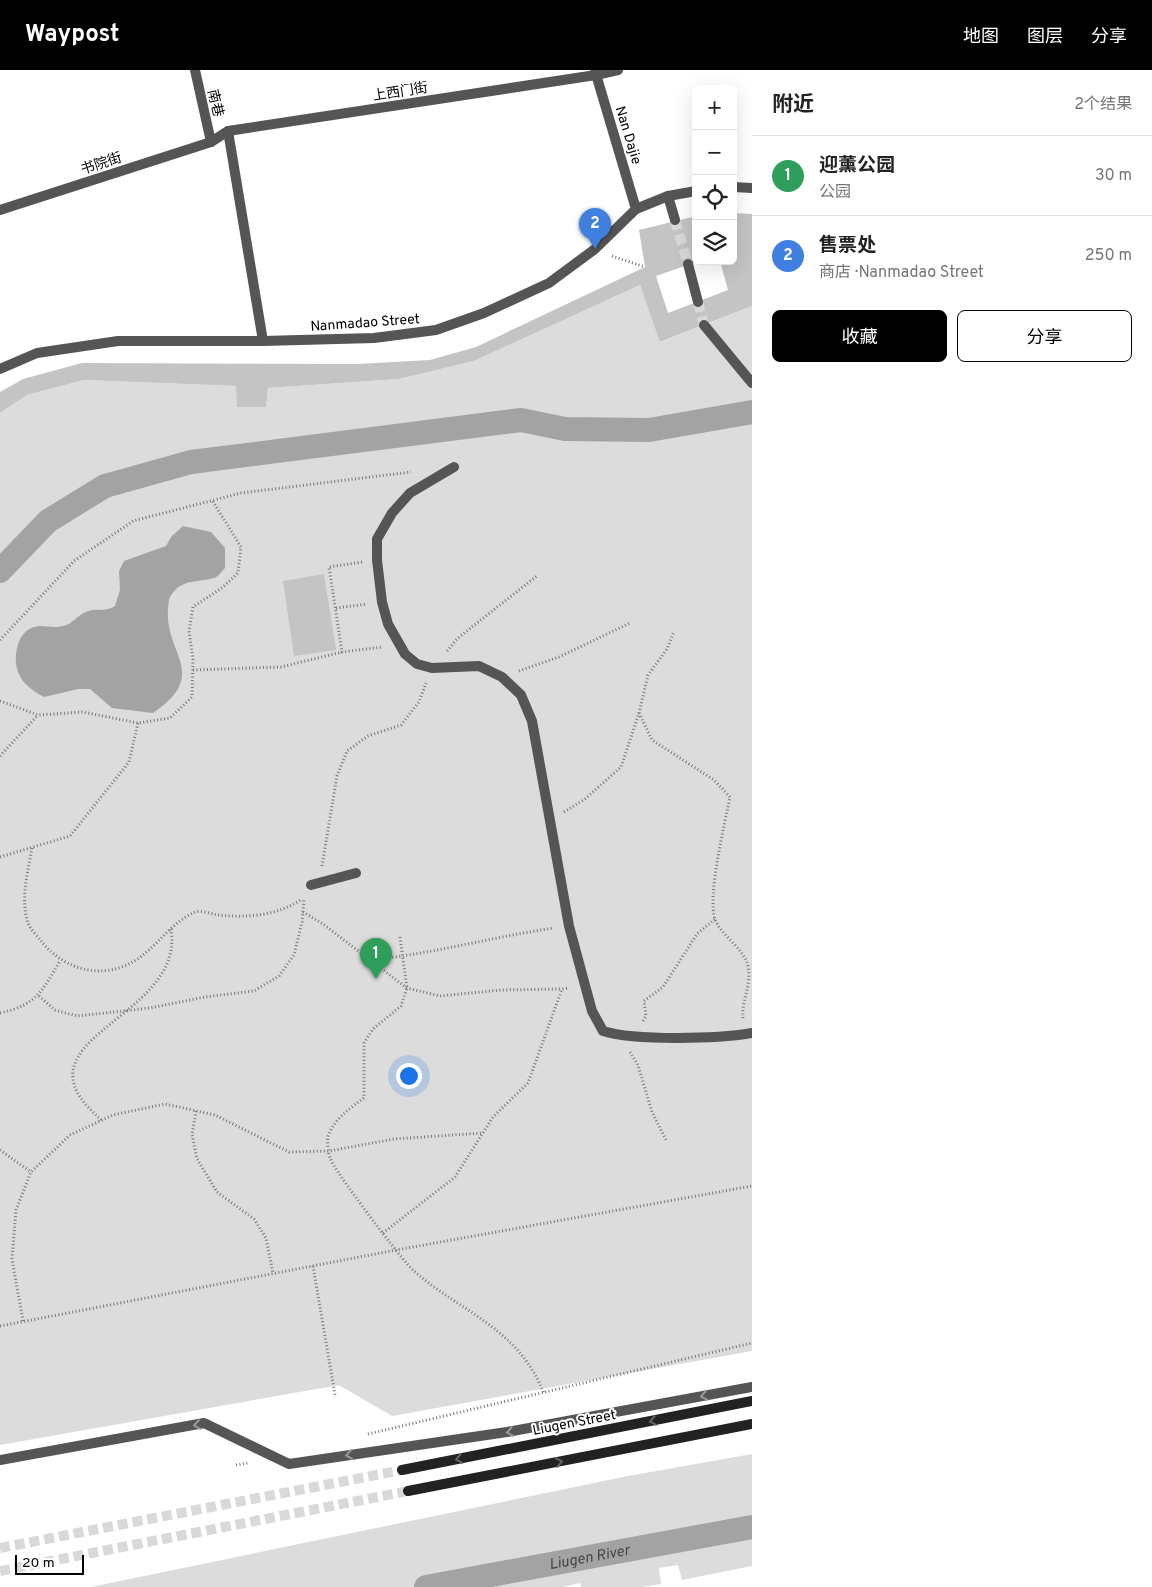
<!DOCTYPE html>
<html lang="zh">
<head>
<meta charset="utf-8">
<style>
  :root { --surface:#fff; --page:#f6f6f6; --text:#222; --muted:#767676; --line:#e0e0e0; --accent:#000 }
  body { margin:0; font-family:Overpass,"Noto Sans SC",sans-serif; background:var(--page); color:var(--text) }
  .controls { position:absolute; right:15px; top:15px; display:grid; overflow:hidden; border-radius:8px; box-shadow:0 5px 20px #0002 }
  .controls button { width:45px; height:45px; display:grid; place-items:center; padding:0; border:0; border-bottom:1px solid var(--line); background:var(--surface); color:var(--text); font:25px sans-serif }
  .scale { position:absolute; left:15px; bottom:12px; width:69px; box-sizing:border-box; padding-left:5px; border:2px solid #000; border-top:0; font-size:14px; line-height:18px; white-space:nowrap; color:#000; -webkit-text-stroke:4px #fff; paint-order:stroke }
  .you { position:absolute; left:408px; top:1005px; width:18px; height:18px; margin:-12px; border:4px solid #fff; border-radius:50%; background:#1a73e8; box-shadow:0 0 0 8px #1a73e833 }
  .badge { display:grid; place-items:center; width:32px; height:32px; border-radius:50%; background:var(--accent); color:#fff; font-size:16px; font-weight:700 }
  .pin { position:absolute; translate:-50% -41px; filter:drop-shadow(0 1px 2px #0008) }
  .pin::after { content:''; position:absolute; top:26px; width:18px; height:15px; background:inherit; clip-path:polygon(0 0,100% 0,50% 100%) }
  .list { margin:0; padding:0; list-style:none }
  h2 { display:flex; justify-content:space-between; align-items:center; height:65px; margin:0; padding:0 20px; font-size:21px }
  h2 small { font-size:16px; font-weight:400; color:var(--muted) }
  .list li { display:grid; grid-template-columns:32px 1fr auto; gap:15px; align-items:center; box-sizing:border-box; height:80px; padding:0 20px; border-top:1px solid var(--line) }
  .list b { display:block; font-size:19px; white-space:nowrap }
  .list p { margin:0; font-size:16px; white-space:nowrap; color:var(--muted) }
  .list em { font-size:16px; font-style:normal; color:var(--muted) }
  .actions { display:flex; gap:10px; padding:15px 20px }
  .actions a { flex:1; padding:11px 0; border:1px solid var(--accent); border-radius:8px; text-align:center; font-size:18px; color:var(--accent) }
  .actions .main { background:var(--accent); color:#fff }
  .icon { flex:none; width:28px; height:28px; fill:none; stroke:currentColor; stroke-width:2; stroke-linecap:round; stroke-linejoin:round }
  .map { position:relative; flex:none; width:752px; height:1517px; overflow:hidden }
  header { display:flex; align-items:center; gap:30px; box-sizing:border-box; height:70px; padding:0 25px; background:var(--accent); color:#fff }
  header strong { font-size:24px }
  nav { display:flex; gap:28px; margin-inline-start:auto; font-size:18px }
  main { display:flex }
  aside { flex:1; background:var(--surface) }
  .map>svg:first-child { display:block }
  .green { fill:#dcdcdc }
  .water { fill:#a3a3a3 }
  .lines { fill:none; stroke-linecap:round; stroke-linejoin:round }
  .canal { stroke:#a3a3a3; stroke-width:24 }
  .building { fill:#c4c4c4 }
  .pedestrian-tunnel { stroke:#d9d9d9; stroke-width:10; stroke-dasharray:10 5; stroke-linecap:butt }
  .secondary-tunnel { stroke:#d9d9d9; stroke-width:10; stroke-dasharray:10 5; stroke-linecap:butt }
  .path { stroke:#777; stroke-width:3; stroke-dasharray:1 2.5; stroke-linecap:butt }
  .pedestrian { stroke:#555; stroke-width:10 }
  .minor { stroke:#555; stroke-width:10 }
  .tertiary { stroke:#555; stroke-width:10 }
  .secondary { stroke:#222; stroke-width:10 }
  .oneway { stroke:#999 }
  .oneway2 { stroke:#646464 }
  .labels { text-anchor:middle; stroke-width:4; stroke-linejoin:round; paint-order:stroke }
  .street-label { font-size:14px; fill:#000; stroke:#fff }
  .water-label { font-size:15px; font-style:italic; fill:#444; stroke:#fff }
</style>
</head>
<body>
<header>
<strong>Waypost</strong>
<nav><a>地图</a><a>图层</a><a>分享</a></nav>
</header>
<main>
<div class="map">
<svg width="752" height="1517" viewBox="0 0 752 1517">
  <rect width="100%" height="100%" fill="#fff"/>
  <path class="green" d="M640,215L661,272L752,236V1281L392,1346L339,1315L0,1375V343L27,325L84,310L236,316L266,337L268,318L399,309L474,291Z
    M752,1384V1496L682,1510L678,1495L659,1498L661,1514L643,1517H581L580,1513L563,1517H91L628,1406Z"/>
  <path class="water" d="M183,456L211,462L225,478V498C222,501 218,507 214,508C197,513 181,508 170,527C168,530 169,535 168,538C164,584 211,604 153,643L112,638L90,619H78L44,627C30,619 18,611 16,593C15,578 20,557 40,556C48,556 56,558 63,556C73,554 77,545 86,542C97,537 103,543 115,536L120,520L119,501L124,491L166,476L171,467Z"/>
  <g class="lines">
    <g class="canal">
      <path d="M0,501L48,451L105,416L191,392L521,350L565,359L649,360L752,342"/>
      <path id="s1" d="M426,1517L752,1457"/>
    </g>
  </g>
  <path class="building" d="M733,143L752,144V236L660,272L640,215L474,291L399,309L268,318L266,337H237L236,316L84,310L27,325L0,343V322L23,309L82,293L357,294L430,290L476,277L645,197L639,160L696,146V192L656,206L668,243L728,220L720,191H733Z
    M324,504L336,580L294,586L283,511Z"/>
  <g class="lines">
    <path class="pedestrian-tunnel" d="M675,150L688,194
      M698,232L704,255"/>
    <path class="secondary-tunnel" d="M0,1478L402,1400
      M0,1501L408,1421"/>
    <path class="path" d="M612,186L645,197
      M362,492L329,497L342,582L383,577
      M336,538L367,534
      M0,570L74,491L133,451L241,423L411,402
      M447,581L458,568L538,505
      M193,600L281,597L342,582
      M519,601L559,587L630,553
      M0,631L38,645L83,642L138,653L170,648L192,627L193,589L189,561L193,537L223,517L238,503L241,477L212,430
      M639,643L652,670L714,710L730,727C725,753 707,826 715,849C721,866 744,878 748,896C752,916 741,931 743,949
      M0,686L38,645
      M564,742L585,729L621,697L639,643L648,605L667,579L674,561
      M32,778C28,802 20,829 28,853C30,859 37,866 41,871C66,902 106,911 139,888C159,874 172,852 195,842C202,840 211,844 218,845C247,848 277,846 302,829
      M0,787L70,766L129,692L138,653
      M322,796L337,706L347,681L368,666L401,655L419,632L426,613
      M303,842L323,854L370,890C432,884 492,867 554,858
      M400,867L407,918L401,936L373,959L364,973V1028C349,1039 335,1048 328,1066C327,1071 328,1083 330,1088C333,1099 403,1192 414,1201C462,1243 519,1258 544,1324
      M370,890L407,918L440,926L501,920L562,919
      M39,926L55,940L77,946L150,938L205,927L254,921L279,906L294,885L302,852L304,829
      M0,943C37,935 42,921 60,891
      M643,951L646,946L644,931L663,917L697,864L715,849
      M630,982L638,995L652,1042L667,1072
      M196,1041L192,1064L197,1089L217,1122L254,1149L266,1168L273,1203
      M101,1050C91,1040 78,1029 74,1014C59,960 184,935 171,859
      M0,1080L31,1102
      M383,1163L455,1107L493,1047L528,1013L562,919L569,918
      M313,1196L335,1325
      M23,1251L12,1189L16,1140L31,1102L70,1065L113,1045L165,1034L215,1045L289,1082L329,1081L394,1069L483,1063
      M0,1256L396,1180L752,1116
      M368,1364L752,1273
      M236,1395L248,1393"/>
    <path class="pedestrian" d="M668,126L675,150
      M688,194L698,232
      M704,255L752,313
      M454,397L410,423L392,443L377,469V490L382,532L388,554L405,584L417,594L432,598L479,596L502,607L521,625L532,651L569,856L592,941L603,961C635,971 718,969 752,963
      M311,815L356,803"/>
    <path class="minor" d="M195,0L211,72
      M596,5L618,0
      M228,61L263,271
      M733,117L752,118
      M0,299L37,283L118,271H263L374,268L436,260L484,243L549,213L595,179L636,139L668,126L696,121"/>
    <path class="tertiary" d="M595,1L636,139
      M0,140L211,72L228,61L596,5
      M0,1390L204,1353L289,1394L507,1362L752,1317"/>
    <path class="secondary" d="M402,1400L752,1331
      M408,1421L752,1354"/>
  </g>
  <defs><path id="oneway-chevron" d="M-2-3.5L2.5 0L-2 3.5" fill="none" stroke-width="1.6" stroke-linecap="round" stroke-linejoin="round" transform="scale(1.25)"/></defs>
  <g class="oneway">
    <use href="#oneway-chevron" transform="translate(704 1326) rotate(169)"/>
    <use href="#oneway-chevron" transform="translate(197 1355) rotate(172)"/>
    <use href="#oneway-chevron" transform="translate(510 1362) rotate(170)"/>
    <use href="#oneway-chevron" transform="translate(349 1385) rotate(172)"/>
  </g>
  <g class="oneway2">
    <use href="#oneway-chevron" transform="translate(653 1351) rotate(169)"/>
    <use href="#oneway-chevron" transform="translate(459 1389) rotate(169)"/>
    <use href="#oneway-chevron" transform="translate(559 1392) rotate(-11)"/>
  </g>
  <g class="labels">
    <g class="street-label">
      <text transform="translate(400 21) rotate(-9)" y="5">上西门街</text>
      <text transform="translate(216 33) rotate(77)" y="5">南巷</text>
      <text transform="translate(629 65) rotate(73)" y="5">Nan Dajie</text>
      <text transform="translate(101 93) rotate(-18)" y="5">书院街</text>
      <text transform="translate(365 252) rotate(-4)" y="5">Nanmadao Street</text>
      <text transform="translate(574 1352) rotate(-11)" y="5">Liugen Street</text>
    </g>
    <g class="water-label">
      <text dy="5" stroke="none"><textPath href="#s1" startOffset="166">Liugen River</textPath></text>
    </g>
  </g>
</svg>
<div class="controls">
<button>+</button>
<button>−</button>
<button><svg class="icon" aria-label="locate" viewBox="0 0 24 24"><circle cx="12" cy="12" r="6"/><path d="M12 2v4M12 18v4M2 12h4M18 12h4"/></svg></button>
<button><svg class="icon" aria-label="layers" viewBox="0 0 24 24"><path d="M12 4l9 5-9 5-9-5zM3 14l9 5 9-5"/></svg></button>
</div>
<div class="scale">20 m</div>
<div class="you"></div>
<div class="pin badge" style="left:376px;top:909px;background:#2e9e5b">1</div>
<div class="pin badge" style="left:595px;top:179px;background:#3f7fe0">2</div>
</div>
<aside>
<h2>附近<small>2个结果</small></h2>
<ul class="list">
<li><span class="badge" style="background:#2e9e5b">1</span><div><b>迎薰公园</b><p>公园</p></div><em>30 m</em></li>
<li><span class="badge" style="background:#3f7fe0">2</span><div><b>售票处</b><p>商店 · Nanmadao Street</p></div><em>250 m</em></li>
</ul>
<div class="actions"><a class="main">收藏</a><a>分享</a></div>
</aside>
</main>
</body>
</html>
